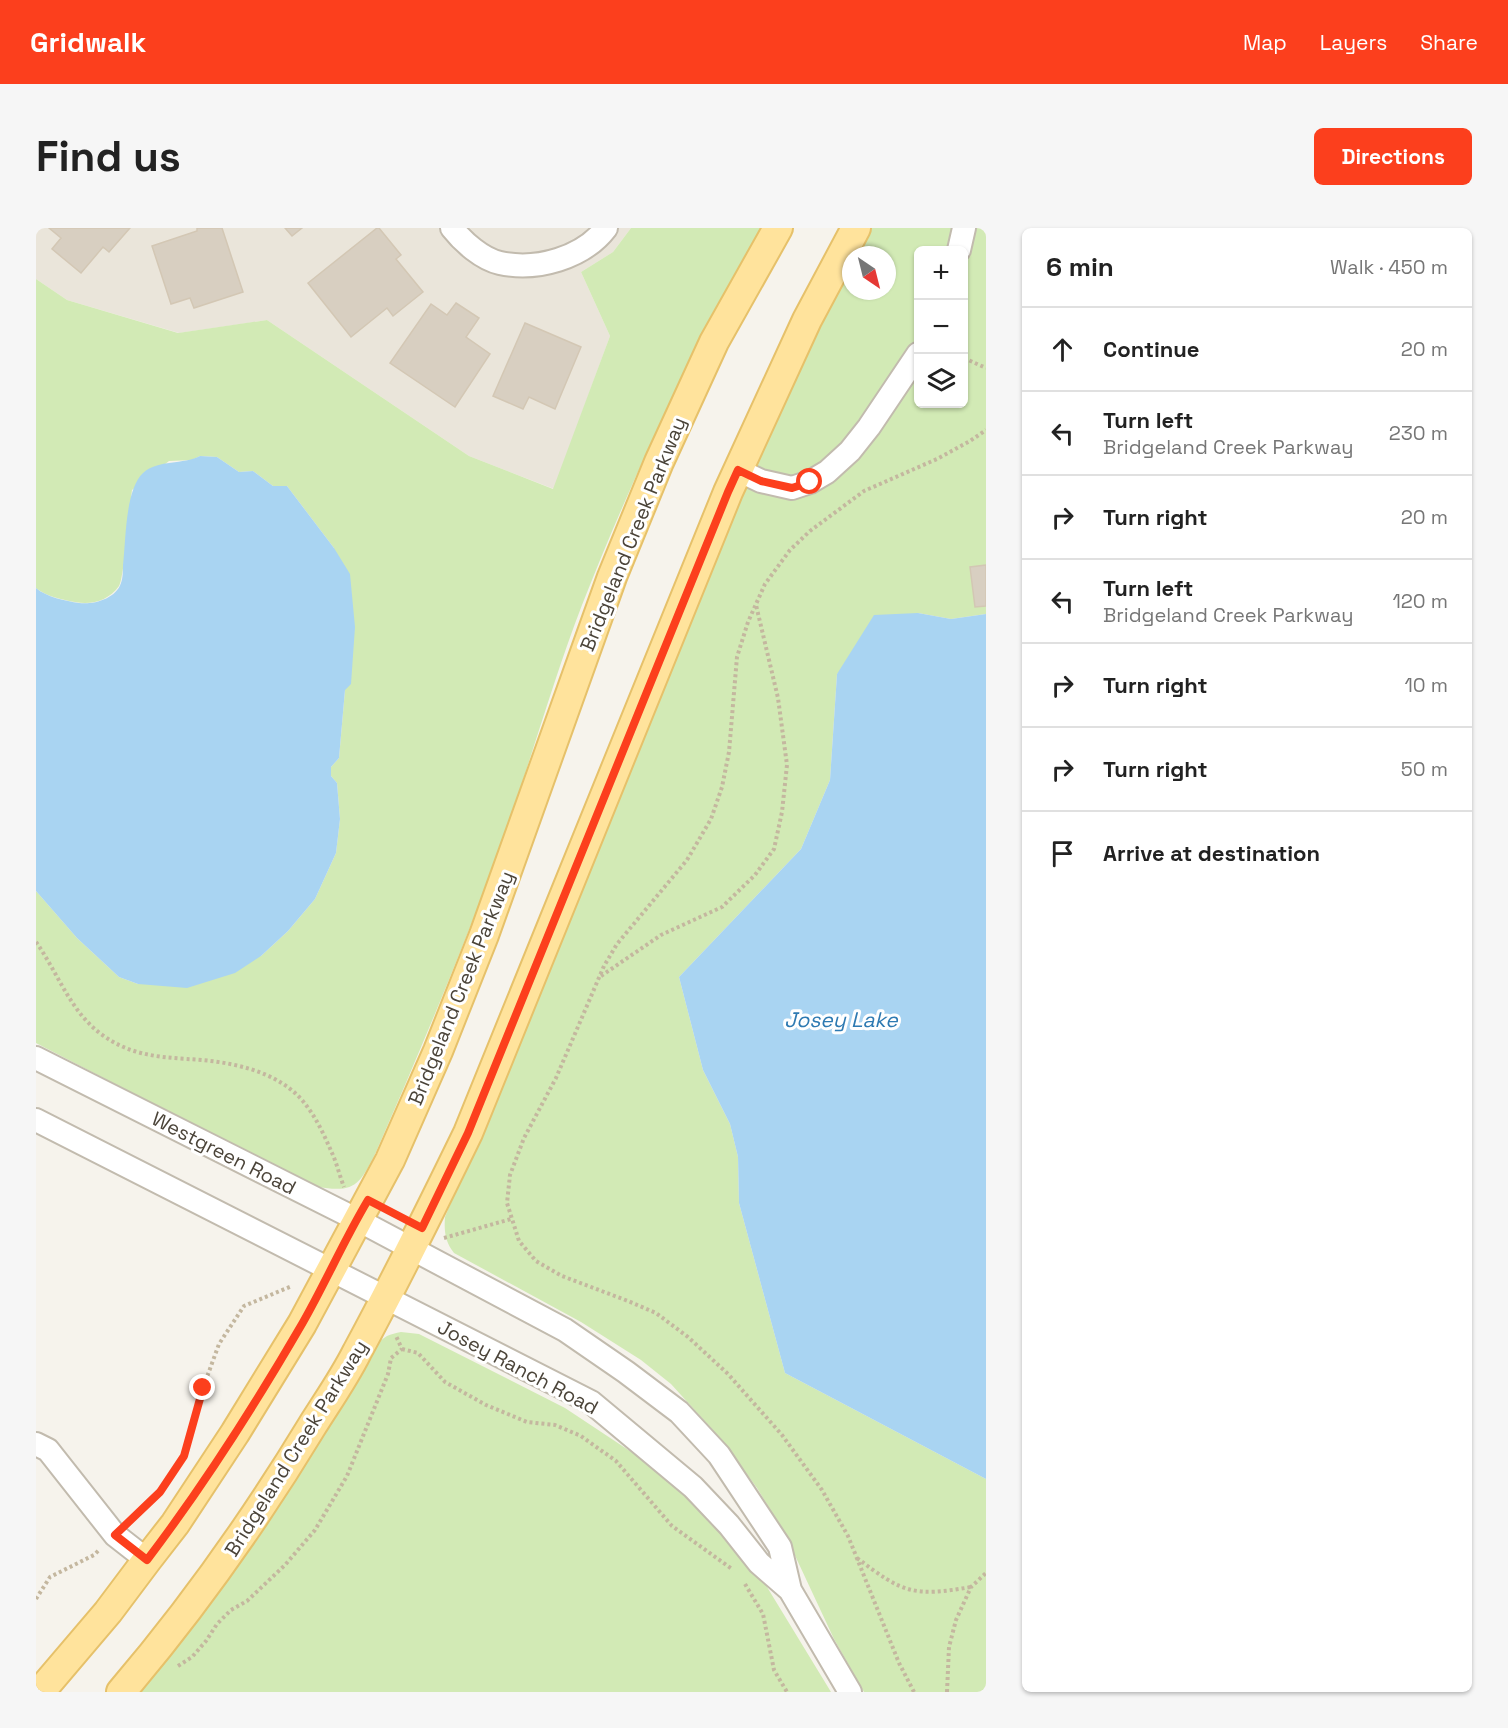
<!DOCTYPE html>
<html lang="en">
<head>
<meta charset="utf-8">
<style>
  :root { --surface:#fff; --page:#f6f6f6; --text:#222; --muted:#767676; --line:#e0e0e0; --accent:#fc3f1d }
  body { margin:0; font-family:"Space Grotesk",sans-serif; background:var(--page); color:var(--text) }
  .controls { position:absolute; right:18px; top:18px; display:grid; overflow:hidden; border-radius:9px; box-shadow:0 2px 4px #0004 }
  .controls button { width:54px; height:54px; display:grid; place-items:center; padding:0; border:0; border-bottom:2px solid var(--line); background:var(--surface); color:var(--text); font:30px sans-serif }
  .compass { position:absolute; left:806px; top:18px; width:54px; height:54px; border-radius:50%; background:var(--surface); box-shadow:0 2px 4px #0004; rotate:145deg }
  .stop { position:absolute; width:18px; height:18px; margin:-14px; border:4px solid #fc3f1d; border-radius:50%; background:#fff }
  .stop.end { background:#fc3f1d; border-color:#fff; box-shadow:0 2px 6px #0008 }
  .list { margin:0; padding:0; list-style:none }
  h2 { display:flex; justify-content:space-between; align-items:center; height:78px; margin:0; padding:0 24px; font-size:26px }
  h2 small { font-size:20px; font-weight:400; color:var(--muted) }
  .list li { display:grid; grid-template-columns:39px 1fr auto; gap:18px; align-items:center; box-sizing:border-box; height:84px; padding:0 24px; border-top:2px solid var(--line) }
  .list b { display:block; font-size:22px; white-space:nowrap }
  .list p { margin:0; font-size:20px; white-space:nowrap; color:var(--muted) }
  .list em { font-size:20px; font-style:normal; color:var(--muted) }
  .icon { flex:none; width:33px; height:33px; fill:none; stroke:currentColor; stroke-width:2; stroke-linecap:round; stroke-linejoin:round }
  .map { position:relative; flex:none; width:950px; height:1464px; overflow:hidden; border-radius:9px }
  header { display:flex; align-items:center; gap:36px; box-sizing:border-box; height:84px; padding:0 30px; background:var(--accent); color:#fff }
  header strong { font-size:28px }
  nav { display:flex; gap:33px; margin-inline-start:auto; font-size:21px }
  .intro { display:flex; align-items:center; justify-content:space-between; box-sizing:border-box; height:144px; padding:0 36px }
  h1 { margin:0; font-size:42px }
  .button { padding:15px 27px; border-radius:9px; background:var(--accent); color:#fff; font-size:21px; font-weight:700 }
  main { display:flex; gap:36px; padding:0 36px }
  aside { flex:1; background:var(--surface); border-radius:9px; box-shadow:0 2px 4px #0004 }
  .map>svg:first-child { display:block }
  .residential { fill:#eae5da }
  .green { fill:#d2eab5; fill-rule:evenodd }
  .water { fill:#a9d4f2 }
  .building { fill:#d8cfc1; stroke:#d3c7b4; stroke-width:1.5 }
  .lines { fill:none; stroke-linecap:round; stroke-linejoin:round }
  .minor-casing { stroke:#c2bbae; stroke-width:26 }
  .major-casing { stroke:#e6c16a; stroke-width:32 }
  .path { stroke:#c4b79f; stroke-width:4; stroke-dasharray:3 3; stroke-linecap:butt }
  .minor { stroke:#fff; stroke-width:22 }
  .major { stroke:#ffe39c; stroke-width:28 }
  .route { stroke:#fc3f1d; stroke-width:8 }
  .labels { text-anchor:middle; stroke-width:6; stroke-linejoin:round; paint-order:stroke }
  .street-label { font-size:20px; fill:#4b4439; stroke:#fff }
  .water-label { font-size:21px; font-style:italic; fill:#2e7ab2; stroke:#fff }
</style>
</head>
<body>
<header>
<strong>Gridwalk</strong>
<nav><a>Map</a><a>Layers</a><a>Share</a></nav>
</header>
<div class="intro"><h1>Find us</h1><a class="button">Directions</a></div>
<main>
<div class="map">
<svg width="950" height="1464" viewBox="0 0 950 1464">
  <rect width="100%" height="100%" fill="#f6f3ec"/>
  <path class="residential" d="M0,0H595L577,24L545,44L574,108L518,261L433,228L231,92L143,105L31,72L0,51Z"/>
  <path class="green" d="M595,0H727C657,120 597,247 546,377C513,463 489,553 457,640C421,735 381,830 340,924C322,961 317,965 276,958L0,815V663L41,710L83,749L102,756L225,728L252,703L279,671L300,625L304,591L301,555L295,548V539L303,530L309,462L298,320L251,258H237L217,243L203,244L181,229L164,228L156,232L133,233L96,262C94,277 88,351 83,358C72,373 56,377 39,374C27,372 9,368 0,360V51L31,72L142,105L231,92L433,228L517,261L574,108L545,44L577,24Z
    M836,0H950V386L915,391L882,385L801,446L794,552L765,621L643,749L667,842L694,896L702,929L703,975L749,1145L950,1251V1464H828L798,1411L748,1304L721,1260L684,1210L635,1156L605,1132L545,1094L418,1025C409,1014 408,1003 409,989L732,197L815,37V63H851V27H821ZM882,22H928V176H882Z
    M365,1104L383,1106L529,1180L615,1237L674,1289L725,1349L795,1464H102C176,1373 248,1279 306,1176C317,1158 333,1118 351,1108C355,1106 360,1105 365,1104Z"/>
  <path class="water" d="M164,228L181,229L203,244L217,243L237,258H251L298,320L314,346L319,399L315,456L309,462L303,530L295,539V548L301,555L304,591L300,625L279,671L252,703L225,728L199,745L151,760L102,756L83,749L41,710L0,663V360C10,369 30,373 43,375C57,377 80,371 85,355C87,350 87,342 87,337C90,312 89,262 107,245C123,231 147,237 164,228Z
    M882,385L915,391L950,386V1251L749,1145L703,975L702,929L694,896L667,842L643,749L765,621L794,552L801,446L838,387Z"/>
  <path class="building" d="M13,0H94L73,24L67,19L45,45L16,21L25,10Z
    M161,0H186L207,64L158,80L154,70L135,76L116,18L161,3Z
    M249,0H266L256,8Z
    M341,0H343L365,27L360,31L387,64L357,88L351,80L315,109L272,55Z
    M420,75L443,90L430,109L454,126L419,179L354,135L395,76L411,87Z
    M489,95L545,119L519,181L493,169L487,181L457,168Z
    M950,337V378L939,379L934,339Z"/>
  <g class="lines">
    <g class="minor-casing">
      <path id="minor" d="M416,0C427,14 446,31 464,35C501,43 547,30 570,0
        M923,22L928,0
        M702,242L725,253L756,260L774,254L791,244L814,223L833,199L882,126
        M0,830L320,991L529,1102L590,1144L643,1184L683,1227L744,1319L754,1362L814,1464
        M0,892L555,1174L657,1259L693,1297L723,1335L754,1362
        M0,1216L12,1222L79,1307L111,1332"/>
    </g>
    <g class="major-casing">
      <path id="major" d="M4,1464L72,1384L111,1332L139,1296L199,1205L266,1096L354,932L402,823L448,707L576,349L623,234L678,114L742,0
        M85,1464C156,1381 219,1292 276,1198C291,1174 308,1150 321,1124C360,1052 396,979 432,905L692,264L771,92L820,0"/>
    </g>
    <path class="path" d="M928,130L950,140
      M0,714C22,745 34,783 65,806C92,826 119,829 151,831C192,833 244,842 270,877C281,891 289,909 296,925C301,936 304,949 308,959
      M565,748L625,707L686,679L719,647L738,621L746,584L751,537L742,470L720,377
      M408,1010L475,991
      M366,1121L382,1125L409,1154L450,1177L491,1194L519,1197L545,1208L580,1233L636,1298L696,1341
      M94,1292L124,1265L148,1228L167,1160L183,1116L208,1078L256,1058
      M821,1330C867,1365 877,1369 935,1359
      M709,1356L727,1386L738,1442L751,1464
      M0,1371L14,1349L58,1327L63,1322
      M142,1438L156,1429L170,1413L181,1396L195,1382L211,1373L249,1337L279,1302L311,1248L352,1146L355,1130L366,1121L360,1108
      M878,1464L863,1435L812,1308L786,1262L746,1207L692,1146L652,1109L620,1085L592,1073L526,1048L500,1033L483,1013L471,975L474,947L488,910L520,850L568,738L581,716L651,632L675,591L686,559L693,524L701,429L712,394L729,356L754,322L774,303L828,263L901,231L934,213L950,202
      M911,1464L913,1419L920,1392L935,1359L950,1345"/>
    <use href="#minor" class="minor"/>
    <use href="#major" class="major"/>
  </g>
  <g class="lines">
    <path class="route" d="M167,1160L148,1228L124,1264L79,1307L111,1332C168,1257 219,1177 266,1096C289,1056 308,1012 332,972L386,1000L432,905L692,264L702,242L725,253L756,260L774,254"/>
  </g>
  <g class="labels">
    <g class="street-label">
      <text transform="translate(597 306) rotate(-68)" y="7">Bridgeland Creek Parkway</text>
      <text transform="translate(425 760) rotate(-68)" y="7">Bridgeland Creek Parkway</text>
      <text transform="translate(188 925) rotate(27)" y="7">Westgreen Road</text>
      <text transform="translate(482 1139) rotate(28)" y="7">Josey Ranch Road</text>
      <text transform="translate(260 1220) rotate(-58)" y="7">Bridgeland Creek Parkway</text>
    </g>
    <g class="water-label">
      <text x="805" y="799">Josey Lake</text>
    </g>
  </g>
</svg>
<div class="controls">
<button>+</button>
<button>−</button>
<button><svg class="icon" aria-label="layers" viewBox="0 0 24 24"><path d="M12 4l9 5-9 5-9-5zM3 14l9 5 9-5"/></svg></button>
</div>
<svg class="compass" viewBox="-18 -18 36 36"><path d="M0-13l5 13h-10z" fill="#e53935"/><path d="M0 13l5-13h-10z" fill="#767676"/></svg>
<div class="stop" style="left:774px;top:254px"></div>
<div class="stop end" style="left:167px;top:1160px"></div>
</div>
<aside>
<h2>6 min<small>Walk · 450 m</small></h2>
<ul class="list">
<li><svg class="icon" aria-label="ahead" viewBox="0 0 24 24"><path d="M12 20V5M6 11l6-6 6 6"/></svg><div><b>Continue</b></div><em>20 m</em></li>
<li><svg class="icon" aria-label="left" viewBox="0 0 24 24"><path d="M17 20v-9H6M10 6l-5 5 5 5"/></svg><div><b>Turn left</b><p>Bridgeland Creek Parkway</p></div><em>230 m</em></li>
<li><svg class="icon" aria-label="right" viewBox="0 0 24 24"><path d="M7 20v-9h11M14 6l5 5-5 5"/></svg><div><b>Turn right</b></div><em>20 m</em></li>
<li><svg class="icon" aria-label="left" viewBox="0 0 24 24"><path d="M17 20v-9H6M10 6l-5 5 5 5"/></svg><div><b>Turn left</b><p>Bridgeland Creek Parkway</p></div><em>120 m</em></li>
<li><svg class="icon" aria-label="right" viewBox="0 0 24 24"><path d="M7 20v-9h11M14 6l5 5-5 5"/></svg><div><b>Turn right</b></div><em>10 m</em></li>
<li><svg class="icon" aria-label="right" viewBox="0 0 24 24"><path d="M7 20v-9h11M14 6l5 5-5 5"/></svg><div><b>Turn right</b></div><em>50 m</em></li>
<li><svg class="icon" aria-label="arrive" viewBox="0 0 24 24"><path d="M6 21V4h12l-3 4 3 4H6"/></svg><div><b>Arrive at destination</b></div></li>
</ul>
</aside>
</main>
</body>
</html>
